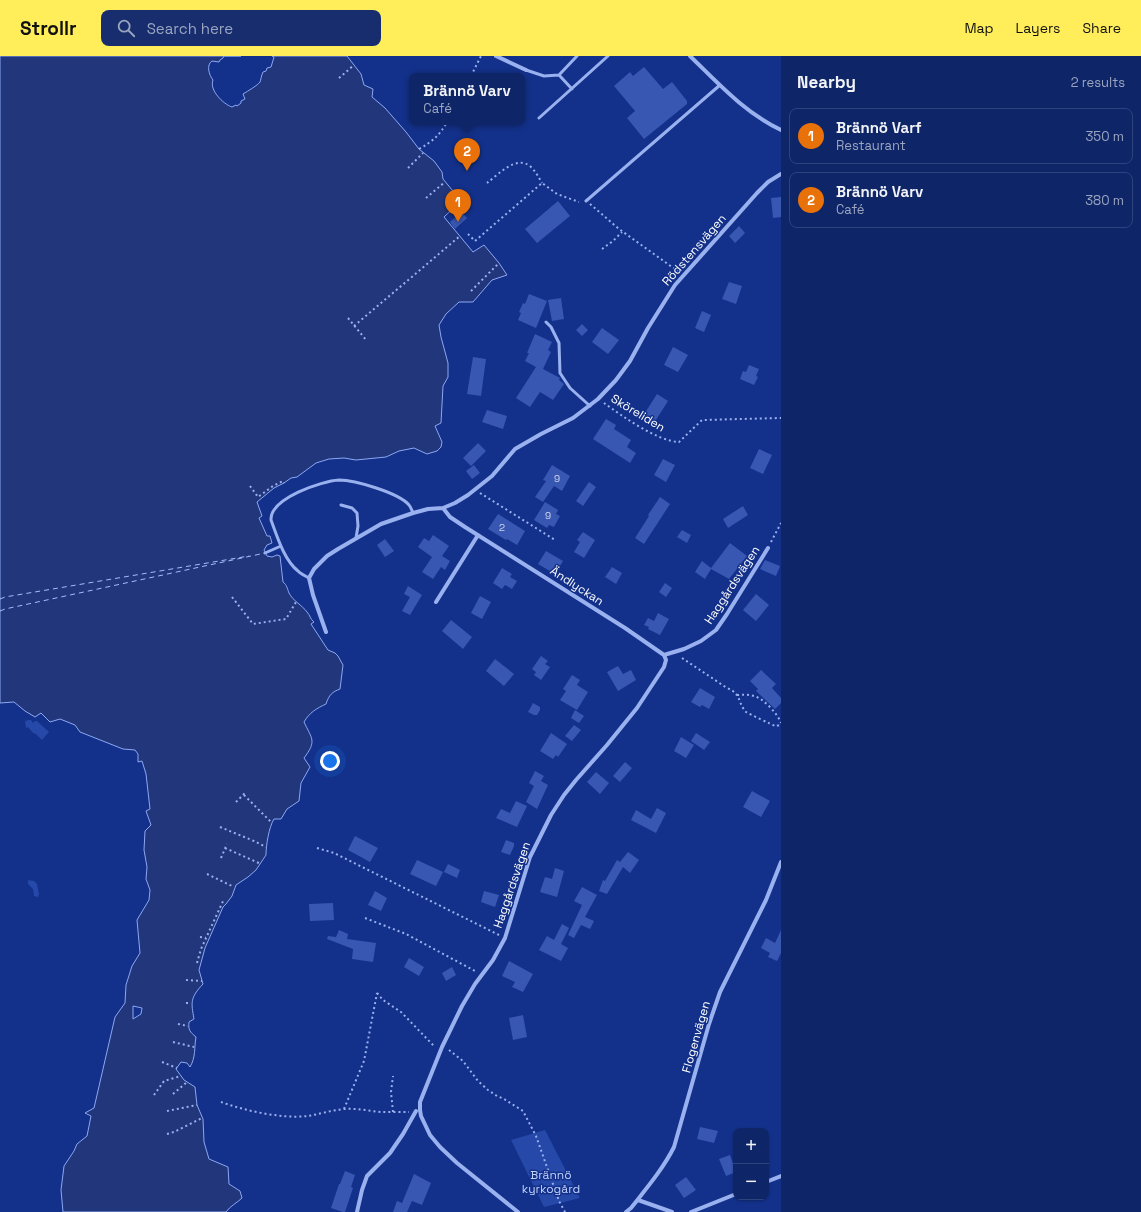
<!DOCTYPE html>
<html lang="en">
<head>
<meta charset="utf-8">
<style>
  :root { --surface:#0e2568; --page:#172d6e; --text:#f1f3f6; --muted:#9ba5c0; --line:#2e427c; --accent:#ffee59 }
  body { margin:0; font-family:"Space Grotesk",sans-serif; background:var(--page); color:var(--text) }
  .controls { position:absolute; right:12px; bottom:12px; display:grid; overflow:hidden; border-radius:8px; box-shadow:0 1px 3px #0004 }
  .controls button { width:36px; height:36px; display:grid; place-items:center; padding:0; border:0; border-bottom:1px solid var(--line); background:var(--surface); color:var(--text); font:20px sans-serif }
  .you { position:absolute; left:330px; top:705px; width:14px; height:14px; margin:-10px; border:3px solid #fff; border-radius:50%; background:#1a73e8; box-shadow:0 0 0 6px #1a73e833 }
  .badge { display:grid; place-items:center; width:26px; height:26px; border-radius:50%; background:var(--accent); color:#fff; font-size:13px; font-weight:700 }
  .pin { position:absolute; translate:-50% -33px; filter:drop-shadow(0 1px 2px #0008) }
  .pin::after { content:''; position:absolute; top:21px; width:14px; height:12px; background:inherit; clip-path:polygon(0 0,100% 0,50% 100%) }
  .popup { position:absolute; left:409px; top:17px; width:116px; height:52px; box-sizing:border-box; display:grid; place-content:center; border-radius:8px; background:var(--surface); filter:drop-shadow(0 1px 3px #0005); font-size:13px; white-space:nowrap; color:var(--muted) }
  .popup b { font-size:15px; color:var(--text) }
  .popup::after { content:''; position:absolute; left:50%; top:100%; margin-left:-8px; border:8px solid transparent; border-top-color:var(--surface) }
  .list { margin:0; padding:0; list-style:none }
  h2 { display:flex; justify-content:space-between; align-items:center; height:52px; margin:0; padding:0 16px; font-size:17px }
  h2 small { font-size:13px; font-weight:400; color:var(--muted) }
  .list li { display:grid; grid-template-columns:26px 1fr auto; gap:12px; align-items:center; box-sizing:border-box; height:56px; margin:0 8px 8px; padding:0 8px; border:1px solid var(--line); border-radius:8px }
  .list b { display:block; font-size:15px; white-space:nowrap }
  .list p { margin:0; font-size:13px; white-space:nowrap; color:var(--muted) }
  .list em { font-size:13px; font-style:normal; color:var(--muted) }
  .icon { flex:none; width:22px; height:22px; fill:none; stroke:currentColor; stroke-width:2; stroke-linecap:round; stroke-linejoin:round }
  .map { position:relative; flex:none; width:781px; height:1156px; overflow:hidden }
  header { display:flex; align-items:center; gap:24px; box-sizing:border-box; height:56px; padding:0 20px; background:var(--accent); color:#111 }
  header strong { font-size:19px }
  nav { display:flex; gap:22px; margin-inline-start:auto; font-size:14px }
  .search { width:280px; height:36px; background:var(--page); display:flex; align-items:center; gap:10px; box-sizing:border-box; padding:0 14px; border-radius:8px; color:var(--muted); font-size:15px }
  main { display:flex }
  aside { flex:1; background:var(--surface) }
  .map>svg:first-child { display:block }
  .green { fill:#2548a9 }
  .water { fill:#22377b; stroke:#8ca8f4; fill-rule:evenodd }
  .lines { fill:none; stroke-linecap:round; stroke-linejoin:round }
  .ferry { stroke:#a6bcf8; stroke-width:1; stroke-dasharray:5 4; stroke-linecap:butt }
  .building { fill:#3757b2 }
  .path { stroke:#9ab1f0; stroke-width:2; stroke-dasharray:2 3; stroke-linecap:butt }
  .lane { stroke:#9ab1f0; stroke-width:3 }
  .street { stroke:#9ab1f0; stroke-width:4 }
  .labels { text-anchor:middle; stroke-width:3; stroke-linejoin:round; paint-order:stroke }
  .number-label { font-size:10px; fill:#cdd5ec }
  .street-label { font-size:12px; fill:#fff; stroke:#13318a }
  .park-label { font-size:12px; fill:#c0d0fc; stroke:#13318a }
</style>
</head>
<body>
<header>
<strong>Strollr</strong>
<div class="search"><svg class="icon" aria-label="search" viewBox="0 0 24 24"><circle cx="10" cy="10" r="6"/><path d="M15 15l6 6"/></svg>Search here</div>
<nav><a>Map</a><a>Layers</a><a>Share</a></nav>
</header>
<main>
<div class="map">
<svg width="781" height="1156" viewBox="0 0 781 1156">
  <rect width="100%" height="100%" fill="#13318a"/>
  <path class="green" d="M29,664H31L33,667L35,665H37L49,676L42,684L36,678L33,677L28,671L26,672L25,665Z
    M28,824L34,825L37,828L39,838L38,841L34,840L33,833L28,828Z
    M545,1074L580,1142L544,1151L511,1084Z"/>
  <path class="water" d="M0,0H241H224L223,2L220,4L219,6L212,5C206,9 209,19 213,24C209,34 223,48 232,51L236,49L237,50L241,47V45L245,43L243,38C248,35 258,29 260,26C261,24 261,20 263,16L266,15L267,12L271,11L274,1L272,0H347L361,18L364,29L373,33L372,41L385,52L406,76L419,93L434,105L442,116L443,123L453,135L460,146L444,161L473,196L484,189L499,207L507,219L492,224L473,246H459L446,258L439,269L441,281L448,307V321L443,330L441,367L435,370L442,386L441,391L437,395L427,398L414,392L399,395L386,401L356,404L344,402L329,403L316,407L297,421L291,422L284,427L274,432L257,446L262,460L259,462L267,480H270L272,487L267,489L264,494L267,500L272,501L277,499L280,500L283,526C287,529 287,532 289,537C293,545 302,549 307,556C310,559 310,563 314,566L311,568L328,594L335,597L338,600L343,609L340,633C332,636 329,639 326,648C317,652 309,657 304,666C312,683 317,685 304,702L310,711L301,727L299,745L287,753L281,763H274C269,771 266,789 266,799L256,814L248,821L236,829L232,840L226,848L223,851L205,892L199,914L203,928C190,942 191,946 194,963L189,966C188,974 190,976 196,981C194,992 196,1001 190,1011L187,1007L181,1006L176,1013L184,1024L195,1031L197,1049L203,1063L204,1086L209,1103L228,1111L229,1128L240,1135L242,1142C237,1147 230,1150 226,1156H63L61,1134L64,1110L74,1095L77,1088L87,1080L91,1060L85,1057L94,1052L115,961L125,947L126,929L132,910L140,897L137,864L149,844L150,834L146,823L147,811L144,794L145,775L151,769L146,755L150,753L146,718L142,705L138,706V698L135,694L123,693L80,676L75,669L60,663L50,666L41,657L35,661L25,655L14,646L0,647ZM133,950L142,952L141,958L133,963Z"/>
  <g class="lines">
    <path class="ferry" d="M0,543L5,541L249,500
      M0,555L5,553L265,497"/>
  </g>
  <path class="building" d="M644,11L663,33L672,26L687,45V48L644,83L627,62L635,55L614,30L630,16L633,20Z
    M781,141V161L773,162L771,142Z
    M558,145L570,160L537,187L525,173Z
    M462,156L467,162L455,173L450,166Z
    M739,170L745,177L735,187L729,180Z
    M729,226L742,230L736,248L722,243Z
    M529,238L547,245L536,272L518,264L521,257L519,256L523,247L525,248Z
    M561,242L564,263L552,265L548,244Z
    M702,255L711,259L704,276L695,272Z
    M582,268L588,274L582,280L576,274Z
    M602,272L619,284L608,298L592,286Z
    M535,278L552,286L548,294L551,296L543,313L560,322L559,324L564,328L553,344L540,336L530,351L516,342L536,311L525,305L529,297H527Z
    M673,291L688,299L678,316L664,309Z
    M473,301L486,303L481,340L467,338Z
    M749,309L759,313L756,320L758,321L754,329L740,323L743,315L746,316Z
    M657,338L668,345L654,367L643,360Z
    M487,354L507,360L503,373L482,366Z
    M606,363L616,369L614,373L631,384L627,391L636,397L630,407L593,383Z
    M478,387L486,395L471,410L463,402Z
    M759,393L772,399L763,418L750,412Z
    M663,403L675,409L666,426L654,419Z
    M474,409L480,417L472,423L466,415Z
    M552,409L570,420L562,435L554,430L543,446L535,441L546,425L543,424Z
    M589,426L596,431L583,450L576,445Z
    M660,441L670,448L644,488L635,482L649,460L648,459Z
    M545,446L558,454L556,458L560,460L554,471L549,469L547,472L534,464Z
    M743,450L748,459L728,472L723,463Z
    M498,458L525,475L517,489L507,483L506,484L488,473Z
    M682,474L691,479L687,487L677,481Z
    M583,476L595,484L584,502L574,496L580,486L577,484Z
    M433,479L449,490L442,500L450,505L445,514L441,511L433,523L422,516L432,501L418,491L424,482L429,485Z
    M385,483L394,495L385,501L377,489Z
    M730,487L747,500L729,523L711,513L705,523L695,516L702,505L711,512Z
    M546,495L563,505L555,518L538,508Z
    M765,504L780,510L776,520L760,513Z
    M612,511L622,517L616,528L605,521Z
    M502,512L512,518L510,521L517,525L512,533L505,529L502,533L493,527Z
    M665,527L672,532L666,541L659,536Z
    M408,530L422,539L410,559L402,555L410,541L404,538Z
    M756,538L769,549L756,565L743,554Z
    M480,540L491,546L482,563L471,557Z
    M658,557L669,563L660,579L648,573L649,571L644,569L648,562L654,565Z
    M451,564L472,581L463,593L442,575Z
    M541,600L548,605L545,608L550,611L541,624L534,619L536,616L532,613Z
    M495,603L514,618L504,630L486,615Z
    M618,610L623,618L631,614L636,624L618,635L607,616Z
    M761,614L776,628L772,632L781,642V647L775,653L756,635L758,633L750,625Z
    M572,619L580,624L577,629L588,636L577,654L560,644L566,635L563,633Z
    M700,632L715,641L709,653L702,649L700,651L691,646Z
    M533,647L540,651V654L537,659H534L528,656Z
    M575,654L584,660L579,667L571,662Z
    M574,669L581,674L572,685L565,680Z
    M551,677L567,688L558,701L556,699L553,703L540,695Z
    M696,677L710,686L704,694L691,685Z
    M681,681L694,689L686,702L674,695Z
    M625,706L632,712L620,726L613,720Z
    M535,715L544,720L541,725L548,729L537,753L526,746L534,730L529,727Z
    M596,716L609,727L600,738L587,726Z
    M752,735L770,745L761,761L743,751Z
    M516,745L527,750L517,771L496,762L501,753L510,757Z
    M657,752L666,757L656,777L631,764L636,754L651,763Z
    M355,780L378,792L370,806L348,794Z
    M506,784L514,787V790L510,799L501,796Z
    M628,796L639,804L630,817L623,811L607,838L599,835L603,824L605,825L617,804L620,806Z
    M417,804L443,816L436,830L410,818Z
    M448,808L460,814L457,822L444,816Z
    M555,812L564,815L557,841L540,836L545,821L552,823Z
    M582,831L597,839L585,861L594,865L590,873L581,869L574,882L568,879L582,849L574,845Z
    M375,835L387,842L381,855L368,849Z
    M484,835L499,839L495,851L481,846Z
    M333,847L334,864L310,865L309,848Z
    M562,868L569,872L561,888L568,892L561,905L539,894L547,880L554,884Z
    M339,874L348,878L347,883L376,887L373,906L352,903L353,893L327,883L328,880L336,881Z
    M781,874V897L777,905L768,901L770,897L761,892L766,882L775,887Z
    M409,902L424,911L419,920L404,911Z
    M509,905L533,918L523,936L512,931L515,926L502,920Z
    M452,911L456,919L446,925L442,917Z
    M523,959L527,981L513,984L509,962Z
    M700,1071L718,1075L714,1087L697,1083Z
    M730,1099L736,1116L726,1120L719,1103Z
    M345,1115L355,1119L351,1131L353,1132L345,1156H343L331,1152L339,1128H340Z
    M414,1118L431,1127L422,1149L412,1145L407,1156H393L397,1145L402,1147Z
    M686,1121L696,1134L684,1142L675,1129Z"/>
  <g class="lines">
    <path class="path" d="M471,20L481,0
      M339,22L354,9
      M419,93C433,85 439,80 447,66
      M408,112L423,97
      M487,127C499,118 517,98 531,111C536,116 539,122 542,127
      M426,142L445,126
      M590,148L619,173L679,216
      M468,178L475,185L542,127L557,138L579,146
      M602,193L613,185L622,176
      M471,235L499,207
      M348,262L367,285
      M354,270L460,180
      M604,347C622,360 657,385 679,386L702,364L781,362
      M250,430L258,441L273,430L283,425L284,427
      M480,437L555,484
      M771,486L781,467
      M232,541L253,568L286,563L296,546L295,544
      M682,602L727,632C742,638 737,646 746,656C747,657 773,669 775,670C776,670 779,669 781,669
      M737,639C743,639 748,638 754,640C763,642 778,658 781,667
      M244,739L272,767
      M236,746L246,736
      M220,771L254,785L266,791
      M225,792L261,808
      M317,792L334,797L499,879
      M221,802L227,788
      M207,818L234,831
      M365,862L406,878L475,915
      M200,881L206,882
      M197,907L201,893L224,843
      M186,924L202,925
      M377,937L383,944L401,956L434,990
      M186,947H191
      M178,968L188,970
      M173,986L194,991
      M449,994L463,1005L478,1025L488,1034L497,1040L504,1043L523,1055L536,1080L559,1145L565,1156
      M162,1006L177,1012
      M173,1038L187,1026
      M154,1039L164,1025L181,1020
      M221,1046C246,1055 282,1063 308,1060C320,1058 332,1054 345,1053C357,1052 369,1055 381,1056C390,1056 400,1056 409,1056
      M344,1053L364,1005L377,937
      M167,1055L197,1049
      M393,1056L391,1036L393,1020
      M167,1078L174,1076L202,1062"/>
    <path class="lane" d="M526,14L544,20L559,19L577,0
      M559,19L572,33
      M539,62L608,0
      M586,145L720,29
      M546,266L551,271L559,287L560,317L570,332L590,350
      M341,449L352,452L357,457L358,470L356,482
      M265,497L281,490
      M309,522C305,520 301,518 298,515C284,504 277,480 271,464C270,442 322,425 339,424C355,424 399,437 409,449C411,451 412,455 413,457"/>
    <path class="street" d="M496,0L526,14
      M690,0C718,27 745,57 781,74
      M443,452L450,461L465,471L625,572L664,599
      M436,546L478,479
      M326,576L313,539L309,522L314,513L327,500L338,493L381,468L413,457L428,453L443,452L455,447L468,439L492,420L515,393L541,378L573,362L598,343L616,324L630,305L648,272L675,229L757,137L768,126L781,118
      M766,1126L781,1120
      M638,1144L672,1156
      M357,1156L362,1134L367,1120L390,1097L403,1078L416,1055
      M518,1156L457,1107L440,1091L430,1079L421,1060L420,1054V1046L442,991L462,950L475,928L493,904L505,882L530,801L551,759L564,739L576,724L607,689L637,652L664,611L666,604L664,599L684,593L701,585L716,574L727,558L768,492
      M626,1156L631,1152C646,1133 663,1113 674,1091L709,968L720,936L766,844L781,806
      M691,1156L736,1138"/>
  </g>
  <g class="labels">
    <g class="number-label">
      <text x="557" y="426">9</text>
      <text x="548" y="463">9</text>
      <text x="502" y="475">2</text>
    </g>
    <g class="street-label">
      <text transform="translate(694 194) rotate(-49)" y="4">Rödstensvägen</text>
      <text transform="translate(638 357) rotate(31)" y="4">Sköreliden</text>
      <text transform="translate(732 529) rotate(-57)" y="4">Haggårdsvägen</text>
      <text transform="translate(577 530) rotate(33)" y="4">Ändlyckan</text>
      <text transform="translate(512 829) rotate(-71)" y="4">Haggårdsvägen</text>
      <text transform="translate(696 981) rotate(-74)" y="4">Flogenvägen</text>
    </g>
    <g class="park-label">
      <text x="551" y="1123">Brännö<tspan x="551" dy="14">kyrkogård</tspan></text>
    </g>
  </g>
</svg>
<div class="controls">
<button>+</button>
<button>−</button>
</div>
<div class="you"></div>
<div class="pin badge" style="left:458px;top:166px;background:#e8710a">1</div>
<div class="pin badge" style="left:467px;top:115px;background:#e8710a">2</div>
<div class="popup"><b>Brännö Varv</b>Café</div>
</div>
<aside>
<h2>Nearby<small>2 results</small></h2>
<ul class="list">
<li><span class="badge" style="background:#e8710a">1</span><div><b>Brännö Varf</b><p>Restaurant</p></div><em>350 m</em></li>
<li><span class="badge" style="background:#e8710a">2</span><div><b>Brännö Varv</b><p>Café</p></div><em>380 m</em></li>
</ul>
</aside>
</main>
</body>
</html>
